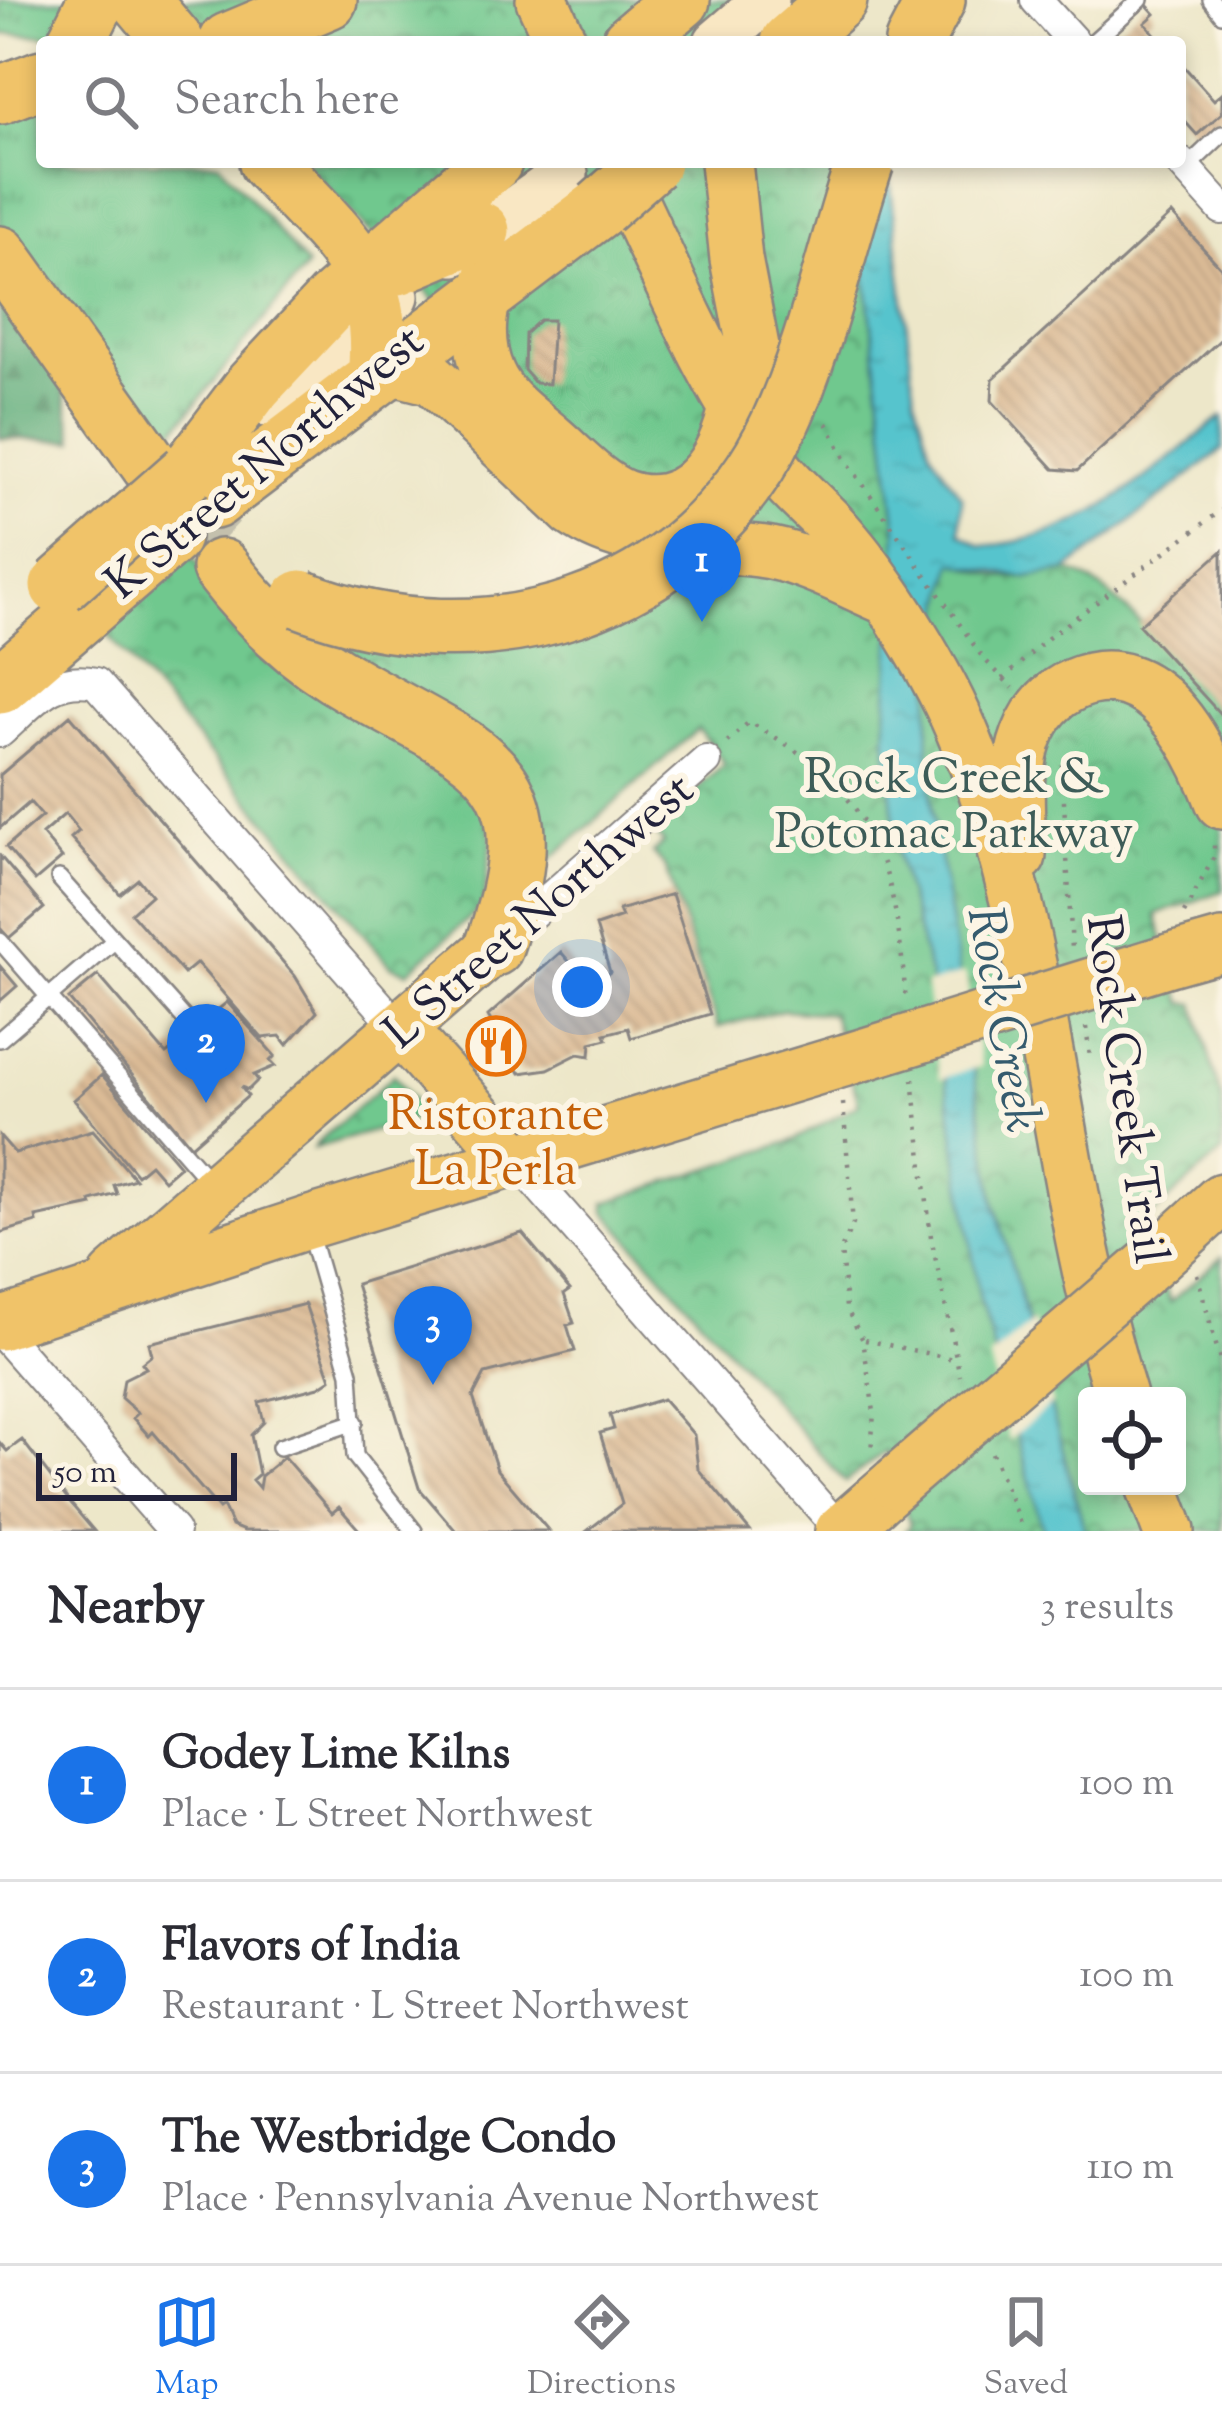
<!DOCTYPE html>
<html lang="en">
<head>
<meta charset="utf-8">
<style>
  :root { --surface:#fff; --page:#f2f2f3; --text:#2b2b33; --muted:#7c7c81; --line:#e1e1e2; --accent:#1a73e8 }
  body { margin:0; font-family:"Sorts Mill Goudy",serif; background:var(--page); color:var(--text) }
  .controls { position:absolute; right:36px; bottom:36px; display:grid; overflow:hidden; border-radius:12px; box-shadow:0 6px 18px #0003 }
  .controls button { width:108px; height:108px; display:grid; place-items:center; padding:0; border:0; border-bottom:3px solid var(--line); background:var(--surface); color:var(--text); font:60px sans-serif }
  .scale { position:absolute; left:36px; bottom:30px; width:201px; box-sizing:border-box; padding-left:12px; border:6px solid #22223b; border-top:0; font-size:33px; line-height:42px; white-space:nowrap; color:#22223b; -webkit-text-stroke:9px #fcf5e5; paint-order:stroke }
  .you { position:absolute; left:582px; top:987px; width:42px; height:42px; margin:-30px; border:9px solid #fff; border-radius:50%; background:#1a73e8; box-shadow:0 0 0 18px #1a73e833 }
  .badge { display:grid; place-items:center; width:78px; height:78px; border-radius:50%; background:var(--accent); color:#fff; font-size:39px; font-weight:700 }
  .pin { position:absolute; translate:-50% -99px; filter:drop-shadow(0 3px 6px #0008) }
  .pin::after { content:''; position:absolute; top:63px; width:42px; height:36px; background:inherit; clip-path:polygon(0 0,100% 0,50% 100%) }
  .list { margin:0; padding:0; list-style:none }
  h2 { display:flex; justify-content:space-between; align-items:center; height:156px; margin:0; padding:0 48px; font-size:51px }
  h2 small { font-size:39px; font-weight:400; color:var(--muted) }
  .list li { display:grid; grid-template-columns:78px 1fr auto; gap:36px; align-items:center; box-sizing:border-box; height:192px; padding:0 48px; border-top:3px solid var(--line) }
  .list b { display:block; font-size:45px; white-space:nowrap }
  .list p { margin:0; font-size:39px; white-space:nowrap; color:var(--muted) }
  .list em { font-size:39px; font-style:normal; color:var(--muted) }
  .icon { flex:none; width:66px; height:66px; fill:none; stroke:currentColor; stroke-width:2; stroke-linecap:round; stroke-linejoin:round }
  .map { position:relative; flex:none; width:1222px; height:1531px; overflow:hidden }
  .search { position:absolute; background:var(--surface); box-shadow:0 6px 18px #0003; left:36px; right:36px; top:36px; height:132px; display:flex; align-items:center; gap:30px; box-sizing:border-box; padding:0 42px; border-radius:12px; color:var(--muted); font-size:45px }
  .sheet { height:732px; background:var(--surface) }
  nav { display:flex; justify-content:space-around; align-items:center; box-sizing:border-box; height:168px; border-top:3px solid var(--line); background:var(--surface); font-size:33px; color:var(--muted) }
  nav a { display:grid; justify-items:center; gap:6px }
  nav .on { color:var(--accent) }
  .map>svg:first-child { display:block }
  .grass { fill:url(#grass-tufts); stroke:#497564; stroke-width:3 }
  .forest { fill:url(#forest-firs); stroke:#3f675a; stroke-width:3 }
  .park { fill:url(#park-crowns); stroke:#497564; stroke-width:3; fill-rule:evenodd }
  .water { fill:url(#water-ripples); stroke:#3c7384; stroke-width:3 }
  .pier { fill:#ede7c9 }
  .building { fill:url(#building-back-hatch) }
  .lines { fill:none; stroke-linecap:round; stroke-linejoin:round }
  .primary-tunnel { stroke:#c4c0ad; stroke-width:51; stroke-dasharray:51 26; stroke-linecap:butt }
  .highway-tunnel { stroke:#c4c0ad; stroke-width:57; stroke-dasharray:57 28; stroke-linecap:butt }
  .lane-casing { stroke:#888482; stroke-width:20 }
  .street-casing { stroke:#888482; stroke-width:34 }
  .secondary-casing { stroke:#888482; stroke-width:50 }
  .primary-casing { stroke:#888482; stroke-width:56 }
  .highway-casing { stroke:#888482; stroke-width:62 }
  .path { stroke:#888482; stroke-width:4.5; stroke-dasharray:3 9; stroke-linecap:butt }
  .lane { stroke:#fff; stroke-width:15 }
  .street { stroke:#fff; stroke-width:30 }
  .secondary { stroke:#f9e7c3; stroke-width:45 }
  .primary { stroke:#f0c369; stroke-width:51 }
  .highway { stroke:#f0c369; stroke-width:57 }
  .primary-bridge-casing { stroke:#888482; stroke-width:56; stroke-linecap:butt }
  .highway-bridge-casing { stroke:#888482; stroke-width:62; stroke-linecap:butt }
  .primary-bridge { stroke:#f0c369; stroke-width:51 }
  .highway-bridge { stroke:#f0c369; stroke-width:57 }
  .labels { text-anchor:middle; stroke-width:12; stroke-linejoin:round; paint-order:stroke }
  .street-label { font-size:48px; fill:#22223b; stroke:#fcf5e5 }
  .park-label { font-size:48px; fill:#3d5c58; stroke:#fcf5e5 }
  .food-label { font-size:48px; fill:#c56008; stroke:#fcf5e5 }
  .water-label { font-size:51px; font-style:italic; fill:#355b6e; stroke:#fcf5e5 }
</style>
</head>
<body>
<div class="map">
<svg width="1222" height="1531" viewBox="0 0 1222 1531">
  <defs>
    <pattern id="grass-tufts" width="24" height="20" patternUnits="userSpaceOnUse" patternTransform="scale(3)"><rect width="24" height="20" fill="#70c88e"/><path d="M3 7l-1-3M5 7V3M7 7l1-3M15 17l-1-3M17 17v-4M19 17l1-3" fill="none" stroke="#5ca275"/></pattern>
    <pattern id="forest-firs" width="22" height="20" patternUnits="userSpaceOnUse" patternTransform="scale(3)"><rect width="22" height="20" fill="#5cac79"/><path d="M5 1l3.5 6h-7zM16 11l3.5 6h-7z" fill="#4c8c64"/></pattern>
    <pattern id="park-crowns" width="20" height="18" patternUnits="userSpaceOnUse" patternTransform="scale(3)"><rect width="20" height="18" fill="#70c88e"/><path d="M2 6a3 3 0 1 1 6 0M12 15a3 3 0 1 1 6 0" fill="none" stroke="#5ca275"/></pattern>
    <pattern id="water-ripples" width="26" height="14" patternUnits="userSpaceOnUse" patternTransform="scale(3)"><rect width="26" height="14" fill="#57c4cd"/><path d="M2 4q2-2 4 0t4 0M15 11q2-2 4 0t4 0" fill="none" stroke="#4ba8b1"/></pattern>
    <pattern id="building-back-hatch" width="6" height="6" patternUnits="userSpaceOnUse" patternTransform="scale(3)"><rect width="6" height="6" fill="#dbbb96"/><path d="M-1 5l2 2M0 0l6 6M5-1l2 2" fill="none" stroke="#bca082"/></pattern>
  </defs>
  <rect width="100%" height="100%" fill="#fcf5e5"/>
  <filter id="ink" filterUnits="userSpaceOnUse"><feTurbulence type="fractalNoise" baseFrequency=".00833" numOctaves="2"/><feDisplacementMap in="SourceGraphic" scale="24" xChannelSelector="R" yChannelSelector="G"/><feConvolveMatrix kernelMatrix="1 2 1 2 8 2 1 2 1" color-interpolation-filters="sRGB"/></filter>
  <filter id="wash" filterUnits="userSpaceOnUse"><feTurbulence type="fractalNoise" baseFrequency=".004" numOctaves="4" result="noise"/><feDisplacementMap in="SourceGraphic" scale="48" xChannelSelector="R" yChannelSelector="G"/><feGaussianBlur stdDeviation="2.7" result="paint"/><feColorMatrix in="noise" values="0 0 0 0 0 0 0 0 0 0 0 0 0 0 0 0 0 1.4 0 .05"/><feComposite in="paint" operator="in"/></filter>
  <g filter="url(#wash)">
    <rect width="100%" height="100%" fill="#ede7c9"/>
    <path class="grass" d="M0,0H80L55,36L0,34Z
      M42,99V162H219L307,266L156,453L0,233V111Z"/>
    <path class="forest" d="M0,274L53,343L75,441L0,438Z"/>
    <path class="park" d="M162,0H823L833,42H198Z
      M303,162H852L897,530C937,553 979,580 1028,578C1040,577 1053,570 1065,571C1111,575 1190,681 1222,716V891L1156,915L1183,1003L1195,1004L1222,1102V1152L1146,1221L1170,1302L1222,1257V1531H905L910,1525L886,1451L845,1482L606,1212L605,1203L792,1141L859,1104L832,1014L783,1010L718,1027L666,868L653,853L664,843L652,829L725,764L698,729L548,862L534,861L382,680L271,599L315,623L656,587L499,368ZM1087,1396H1177V1486H1087Z
      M190,554L237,613L448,760L488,811L492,841L483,906L408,972L391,966L103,629Z
      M394,1075L425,1116L314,1148L318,1142Z"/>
    <path class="water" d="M852,162H888L915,397L931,451L962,498L960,533L982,546C1082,541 1147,475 1222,417V450L1066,571L1027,578L953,563C932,659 922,712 933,811L995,1204L1085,1531H1043L979,1296L931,981L898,858L886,738L897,530Z"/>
    <path class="pier" d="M965,973L981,1066L940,1079L926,985Z
      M1032,1321L1052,1404L1009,1440L990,1358Z"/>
    <g id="blocks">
      <path class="building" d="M1146,4L1155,14L1145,23L1162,42H1115L1110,36Z
        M1180,62L1214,100L1222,93V113L1197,135L1180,116Z
        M1172,214L1222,269V338L1077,471L1054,469L992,401L993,379Z
        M540,320H553L549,384L535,383L524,370L525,334Z
        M1222,551V716L1139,625Z
        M70,715L295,976L317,1012L287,1045L280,1036L262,1038L197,963L184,974L131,913L151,895L138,879L120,894L71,838L79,831L65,814L42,834L62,858L35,881L6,847L42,816L30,802L0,828V775Z
        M0,856L44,908L9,938L0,928Z
        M672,894L710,1014L631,1038L628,1028L605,1034L607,1039L591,1043L590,1056L578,1054L548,1069L520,1073L488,1016L561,952L591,987L610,972L596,926L622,917L619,910Z
        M0,966L17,986L0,1001Z
        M98,975L166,1054L175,1047L186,1060L206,1043L212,1050L216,1046L193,1019L206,1008L229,1034L215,1012L227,1002L275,1056L270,1061L275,1066L254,1075L258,1080L248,1090L241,1087L248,1096L191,1146L69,999Z
        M102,1075L180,1166L164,1180L150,1164L137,1175L74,1100Z
        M93,1130L135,1179L114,1185L117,1194L91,1201L92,1205L36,1217L37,1222L0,1233V1136L15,1153Z
        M522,1233L570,1290L564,1294L574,1323L567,1325L575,1351L485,1374L473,1397L497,1470L549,1531H456L419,1488L356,1284Z
        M305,1304L331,1379L319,1387L259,1402L264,1422L251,1435L259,1474L252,1480L259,1488L261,1476L284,1457L332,1513L339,1507L360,1531H244L232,1526L223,1506L219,1509L153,1432L149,1436L133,1418L138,1413L121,1398L124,1379L146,1368L142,1363L152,1355L149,1343Z
        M663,1399L694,1435L698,1469L750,1531H587L622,1504L600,1433L614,1429L610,1415Z
        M22,1440L71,1504L94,1531H0V1443L7,1451Z"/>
    </g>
  </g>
  <g filter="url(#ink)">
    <use href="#blocks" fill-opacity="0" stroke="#888482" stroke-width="3"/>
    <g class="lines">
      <path class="primary-tunnel" d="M593,40L595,42"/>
      <path class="highway-tunnel" d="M178,504L233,556"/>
      <g class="lane-casing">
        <path id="lane" d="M1211,0L1222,14
          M1093,42L1140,0
          M1186,168L1222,134
          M59,878L193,1028
          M0,941L210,1182
          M0,1039L114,941
          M309,1231L350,1373L355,1456L414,1531
          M280,1447L355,1422"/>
      </g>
      <g class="street-casing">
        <path id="street" d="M1036,0L1074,42
          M1180,162L1222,209
          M0,732C32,704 51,673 96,683L400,1029
          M503,939L706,761
          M515,1159L841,1531
          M0,1331L174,1531"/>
      </g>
      <g class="secondary-casing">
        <path id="secondary" d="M717,42L766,0
          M454,253L565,174
          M267,403L396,296"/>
      </g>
      <g class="primary-casing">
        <path id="primary" d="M542,0L561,42
          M726,162L736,259L761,388
          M632,201C675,291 714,387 774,466C792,490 817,509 837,532C884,585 940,675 966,741C1050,951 1054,1181 1121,1396
          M494,266C482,300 473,338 489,374C501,402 529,420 552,440C573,458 598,486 624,496C689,519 726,458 735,406
          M376,377L398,370L433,379L573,511C631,551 704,541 771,553C810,561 846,581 883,597
          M1020,856C1020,818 1013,772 1027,736C1036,712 1052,694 1075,684C1153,651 1200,745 1222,803
          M1169,960L1222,945
          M400,1029L515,1159
          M1157,1258L1222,1199
          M115,1277L494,947
          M0,1324L307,1223L846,1060
          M1152,1486L1169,1531
          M841,1531L896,1483"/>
      </g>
      <g class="highway-casing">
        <path id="highway" d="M140,0L175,42
          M76,42L97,0
          M228,42L328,0
          M631,42L681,0
          M790,42L838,0
          M914,42L936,0
          M0,95L42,79
          M268,162C336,240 388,265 376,377
          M0,255L178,504
          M398,266L481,231
          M188,472L254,385L332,302L493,162
          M214,500L600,208
          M221,568C254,611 290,647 335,675C471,758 560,757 494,947
          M0,685L171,537"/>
      </g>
      <path class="path" d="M827,423L846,460L983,658L1013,688
        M1003,679L1048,638L1222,510
        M727,742L749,722C878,792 895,864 906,1002
        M1062,764L1072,950
        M1184,913L1214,857V842
        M1086,1027L1090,1057
        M913,1079L931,1237L960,1376
        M843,1103L853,1224L841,1249L846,1308L863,1340L874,1412L871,1453
        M1197,1274L1222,1367
        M865,1340L953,1359
        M992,1453L1023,1531"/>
      <use href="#lane" class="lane"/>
      <use href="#street" class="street"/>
      <use href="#secondary" class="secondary"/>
      <use href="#primary" class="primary"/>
      <use href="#highway" class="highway"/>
      <g class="primary-bridge-casing">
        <path id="primary-bridge" d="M846,1060L1169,960
          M896,1483L1157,1258"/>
      </g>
      <g class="highway-bridge-casing">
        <path id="highway-bridge" d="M600,208L652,162
          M59,586L188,472
          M301,599C484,670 694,608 780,423C818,341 836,247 865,162"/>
      </g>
      <use href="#primary-bridge" class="primary-bridge"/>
      <use href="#highway-bridge" class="highway-bridge"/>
    </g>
  </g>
  <defs>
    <g id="restaurant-ring" transform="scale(3)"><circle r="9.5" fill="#fcf5e5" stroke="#e8710a" stroke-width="1.5"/><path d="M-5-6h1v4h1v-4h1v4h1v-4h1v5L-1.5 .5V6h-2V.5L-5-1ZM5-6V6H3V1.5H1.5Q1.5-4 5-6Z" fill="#e8710a"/></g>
  </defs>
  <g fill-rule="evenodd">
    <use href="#restaurant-ring" x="496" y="1046"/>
  </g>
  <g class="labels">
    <g class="street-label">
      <text transform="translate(263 460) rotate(-40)" y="17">K Street Northwest</text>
      <text transform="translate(537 909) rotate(-41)" y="17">L Street Northwest</text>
      <text transform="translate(1129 1089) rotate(82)" y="17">Rock Creek Trail</text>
    </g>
    <g class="park-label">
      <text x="954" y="792">Rock Creek &amp;<tspan x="954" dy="55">Potomac Parkway</tspan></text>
    </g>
    <g class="food-label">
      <text x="496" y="1129">Ristorante<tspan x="496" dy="55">La Perla</tspan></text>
    </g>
    <g class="water-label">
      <text transform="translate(1006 1019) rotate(80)" y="18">Rock Creek</text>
    </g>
  </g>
</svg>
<div class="controls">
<button><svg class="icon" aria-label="locate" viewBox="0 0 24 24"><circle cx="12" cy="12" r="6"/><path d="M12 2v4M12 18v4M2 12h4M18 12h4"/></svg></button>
</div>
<div class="scale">50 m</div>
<div class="you"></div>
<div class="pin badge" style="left:702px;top:622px">1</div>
<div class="pin badge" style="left:206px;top:1103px">2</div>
<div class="pin badge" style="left:433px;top:1385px">3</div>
<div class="search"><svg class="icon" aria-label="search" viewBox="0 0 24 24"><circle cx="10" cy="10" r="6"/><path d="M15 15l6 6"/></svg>Search here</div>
</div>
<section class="sheet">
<h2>Nearby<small>3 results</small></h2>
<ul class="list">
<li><span class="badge">1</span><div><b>Godey Lime Kilns</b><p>Place · L Street Northwest</p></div><em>100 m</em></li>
<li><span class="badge">2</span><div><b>Flavors of India</b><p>Restaurant · L Street Northwest</p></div><em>100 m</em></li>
<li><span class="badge">3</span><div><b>The Westbridge Condo</b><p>Place · Pennsylvania Avenue Northwest</p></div><em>110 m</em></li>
</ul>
</section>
<nav>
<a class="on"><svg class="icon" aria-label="map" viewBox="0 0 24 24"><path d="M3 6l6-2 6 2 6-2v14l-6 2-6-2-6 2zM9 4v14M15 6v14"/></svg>Map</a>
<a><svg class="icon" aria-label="directions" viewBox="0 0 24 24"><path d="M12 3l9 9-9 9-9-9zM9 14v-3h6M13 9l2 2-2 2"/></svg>Directions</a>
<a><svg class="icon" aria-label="saved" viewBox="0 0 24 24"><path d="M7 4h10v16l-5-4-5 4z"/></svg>Saved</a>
</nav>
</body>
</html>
